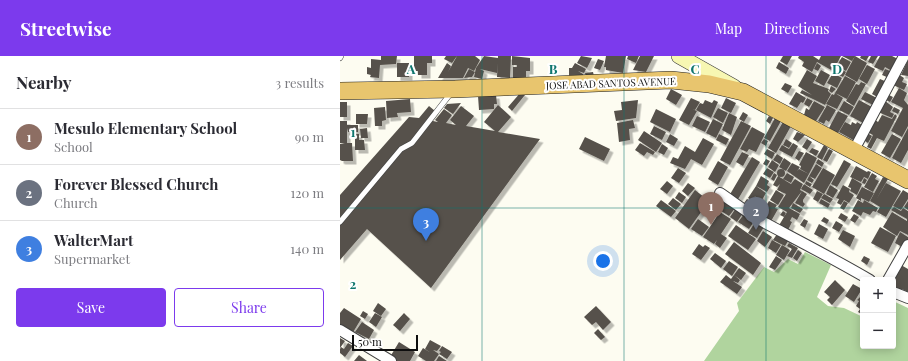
<!DOCTYPE html>
<html lang="en">
<head>
<meta charset="utf-8">
<style>
  :root { --surface:#fff; --page:#f7f7f7; --text:#2b2b33; --muted:#7c7c81; --line:#e1e1e2; --accent:#7c3aed }
  body { margin:0; font-family:"Playfair Display",serif; background:var(--page); color:var(--text) }
  .controls { position:absolute; right:12px; bottom:12px; display:grid; overflow:hidden; border-radius:4px; box-shadow:0 2px 10px #0003 }
  .controls button { width:36px; height:36px; display:grid; place-items:center; padding:0; border:0; border-bottom:1px solid var(--line); background:var(--surface); color:var(--text); font:20px sans-serif }
  .scale { position:absolute; left:12px; bottom:10px; width:66px; box-sizing:border-box; padding-left:4px; border:2px solid #0e0e0e; border-top:0; font-size:11px; line-height:14px; white-space:nowrap; color:#0e0e0e; -webkit-text-stroke:3px #fff; paint-order:stroke }
  .you { position:absolute; left:263px; top:205px; width:14px; height:14px; margin:-10px; border:3px solid #fff; border-radius:50%; background:#1a73e8; box-shadow:0 0 0 6px #1a73e833 }
  .badge { display:grid; place-items:center; width:26px; height:26px; border-radius:50%; background:var(--accent); color:#fff; font-size:13px; font-weight:700 }
  .pin { position:absolute; translate:-50% -33px; filter:drop-shadow(0 1px 2px #0008) }
  .pin::after { content:''; position:absolute; top:21px; width:14px; height:12px; background:inherit; clip-path:polygon(0 0,100% 0,50% 100%) }
  .list { margin:0; padding:0; list-style:none }
  h2 { display:flex; justify-content:space-between; align-items:center; height:52px; margin:0; padding:0 16px; font-size:17px }
  h2 small { font-size:13px; font-weight:400; color:var(--muted) }
  .list li { display:grid; grid-template-columns:26px 1fr auto; gap:12px; align-items:center; box-sizing:border-box; height:56px; padding:0 16px; border-top:1px solid var(--line) }
  .list b { display:block; font-size:15px; white-space:nowrap }
  .list p { margin:0; font-size:13px; white-space:nowrap; color:var(--muted) }
  .list em { font-size:13px; font-style:normal; color:var(--muted) }
  .actions { display:flex; gap:8px; padding:12px 16px }
  .actions a { flex:1; padding:9px 0; border:1px solid var(--accent); border-radius:4px; text-align:center; font-size:14px; color:var(--accent) }
  .actions .main { background:var(--accent); color:#fff }
  .map { position:relative; flex:none; width:568px; height:305px; overflow:hidden }
  header { display:flex; align-items:center; gap:24px; box-sizing:border-box; height:56px; padding:0 20px; background:var(--accent); color:#fff }
  header strong { font-size:19px }
  nav { display:flex; gap:22px; margin-inline-start:auto; font-size:14px }
  main { display:flex }
  aside { flex:1; background:var(--surface) }
  .map>svg:first-child { display:block }
  .forest { fill:#b0d49e }
  .building { fill:#56514b; filter:url(#shadow) }
  .lines { fill:none; stroke-linecap:round; stroke-linejoin:round }
  .service-casing { stroke:#414141; stroke-width:6 }
  .minor-casing { stroke:#414141; stroke-width:12 }
  .secondary-casing { stroke:#303030; stroke-width:16 }
  .trunk-casing { stroke:#1f1f1f; stroke-width:18 }
  .service { stroke:#fff; stroke-width:5 }
  .minor { stroke:#fff; stroke-width:10 }
  .secondary { stroke:#f7f7b2; stroke-width:15 }
  .trunk { stroke:#e8c56e; stroke-width:17 }
  .grid { fill:none; stroke:#0f766e; stroke-width:1; stroke-opacity:0.55 }
  .labels { text-anchor:middle; stroke-width:4; stroke-linejoin:round; paint-order:stroke }
  .street-label { font-size:10px; fill:#0e0e0e; stroke:#fff }
  .grid-label { font-size:13px; text-anchor:middle; font-weight:bold; fill:#0f766e; stroke:#fff; stroke-width:4; stroke-linejoin:round; paint-order:stroke }
</style>
</head>
<body>
<header>
<strong>Streetwise</strong>
<nav><a>Map</a><a>Directions</a><a>Saved</a></nav>
</header>
<main>
<aside>
<h2>Nearby<small>3 results</small></h2>
<ul class="list">
<li><span class="badge" style="background:#8d6e63">1</span><div><b>Mesulo Elementary School</b><p>School</p></div><em>90 m</em></li>
<li><span class="badge" style="background:#6b7280">2</span><div><b>Forever Blessed Church</b><p>Church</p></div><em>120 m</em></li>
<li><span class="badge" style="background:#3f7fe0">3</span><div><b>WalterMart</b><p>Supermarket</p></div><em>140 m</em></li>
</ul>
<div class="actions"><a class="main">Save</a><a>Share</a></div>
</aside>
<div class="map">
<svg width="568" height="305" viewBox="0 0 568 305">
  <defs>
    <filter id="shadow"><feDropShadow dx="3.5" dy="3.5" stdDeviation="0" flood-color="#0004"/></filter>
  </defs>
  <rect width="100%" height="100%" fill="#fdfcf1"/>
  <path class="forest" d="M465,196L491,209L477,241L488,250L504,252L523,261V290H553V245L568,252V305H364L399,255L397,247L424,211L434,216L448,203L458,208Z"/>
  <path class="building" d="M41,0H57L56,8L40,9L39,22L30,21L31,19L27,18V11L31,12V3L41,4Z
    M74,0H92V7H87V19H78V15H74Z
    M106,0H117L112,7L104,3Z
    M117,0H127L122,10L127,0H135L140,4L134,15L128,12L123,22H98L107,7L111,10L108,16Z
    M144,0L158,2L157,17L140,13L144,15L142,23L134,21L136,12Z
    M158,0H171L170,22L157,21Z
    M172,0L190,2V15H186V25H173V11H177V9H172Z
    M241,0L252,2L247,12L237,7Z
    M266,0H286L283,17L266,14V11H264Z
    M288,0H299L296,7L287,3Z
    M300,0H314L306,16L293,14Z
    M443,0H452L447,9L440,5Z
    M459,0H473L479,4L481,0H501L493,15L477,6L472,16L462,10L464,6L458,2Z
    M502,0H515L512,5Z
    M515,0L527,7L517,26L505,19Z
    M521,0H529L526,5L520,2Z
    M531,0H538L533,8L528,6Z
    M540,0H552L558,3L552,15L545,11L543,15L534,11Z
    M502,1L511,6L506,15L500,12L506,16L503,21L493,16Z
    M258,3L264,5L260,14L254,12Z
    M568,4V20L561,19Z
    M439,6L449,12L446,18L436,12Z
    M57,7H69V21H57Z
    M235,7L246,13L244,17L238,15L243,18V20L229,21V12H232Z
    M477,7L481,10L478,15L474,13Z
    M527,9L535,13L527,28L519,23Z
    M129,13L135,16L132,21L124,22Z
    M545,13L553,16L549,22L542,19Z
    M467,14L477,20L473,27L489,33L488,35L491,38L485,49L475,44L480,35L475,44L460,37L462,34L472,39L458,30Z
    M481,14L490,19L484,30L475,25Z
    M253,16L254,20L246,21L245,17Z
    M493,17L502,22L497,32L487,27Z
    M558,18L564,22L562,26L567,28L564,34L553,29Z
    M505,20L516,26L507,43L495,37Z
    M540,23L547,26L539,42L532,38Z
    M521,26L526,28L514,50L506,45L516,28L519,29Z
    M445,27L452,30L448,37L441,33Z
    M491,30L496,33L492,37L489,35Z
    M559,32L567,37L564,44L568,49V70L562,81L551,75L563,52L551,46Z
    M331,33L342,39L336,49L326,43Z
    M181,36L185,39L172,55L168,51Z
    M456,36L466,42L463,47L461,46L457,52L449,48Z
    M525,36L539,43L535,50L521,43Z
    M495,37L503,42L497,53L486,48L492,38L494,39Z
    M547,38L553,41L550,46L544,43Z
    M156,39L157,48H154V53L139,54L138,40Z
    M351,42L360,46L355,54L352,53L357,55L349,69L339,64Z
    M386,42L396,47L391,57L381,52Z
    M467,42L473,45L469,51L464,48Z
    M70,43L71,56L57,57L58,61L47,62L46,45Z
    M298,44L296,62L276,65L274,55L282,54L281,46Z
    M365,44L372,47L374,44L378,46L371,62L356,54L360,47L363,48Z
    M519,44L534,52L525,68L510,60Z
    M544,44L553,51L550,56L554,58L552,62L538,56Z
    M474,45L485,51L476,65L464,59L466,52L469,54Z
    M504,45L514,51L509,59L499,54Z
    M0,46H7V61H0Z
    M121,47L113,58L104,52L107,48Z
    M158,49L171,61L158,76L200,83L91,232L27,173L0,204V139L69,61L79,62L89,50L95,55L88,64L98,66L95,64L104,53L112,59L106,67L116,69L110,64L121,50L134,60L126,70L155,75L144,66Z
    M487,49L496,54L489,66L486,64L484,68L478,65Z
    M45,51L46,64L42,65V70H35L34,52Z
    M554,51L560,54L558,58L552,55Z
    M378,52L388,57L383,67L373,61Z
    M316,53L336,63L330,76L310,66Z
    M498,55L508,60L498,77L489,72Z
    M403,56L408,59L404,66L399,63Z
    M389,57L397,61L391,79L382,74Z
    M16,58H28L27,68H16Z
    M555,58L557,60L544,85L537,82L531,93L527,91L533,79L527,76L534,63L538,66L542,59L552,63Z
    M357,60L370,66L365,76L352,70Z
    M429,60L433,62L430,68L426,65Z
    M435,62L441,65L430,85L424,82Z
    M373,63L383,68L376,82L366,77Z
    M293,64L295,72L289,73L290,84L279,86L277,67Z
    M0,65H7V69H18V76H8L7,72V87H12L13,105H2L0,104V88L5,87H0Z
    M401,65L411,70L390,109L380,104Z
    M443,66L451,70L436,97L428,92Z
    M505,66L511,69L512,66L516,68L517,66L524,70L515,85L499,76Z
    M314,70L326,76L322,84L310,78Z
    M412,71L425,78L416,96L409,93L407,96L400,93Z
    M27,72L28,82H21L20,73Z
    M568,72V94L561,107L552,102Z
    M304,75L322,87L316,96L298,84Z
    M457,76L465,79L458,86L453,83Z
    M526,76L532,80L528,87L522,83Z
    M15,78H19V84H24L25,94H15Z
    M330,78L338,83L334,90L326,86Z
    M379,78L389,83L386,89L376,84Z
    M552,78L561,83L550,102L541,97Z
    M245,81L270,93L264,105L239,93Z
    M363,82L374,88L362,109L351,103L345,113L330,107L333,101L338,103L345,90L355,96Z
    M424,83L428,85L426,90L421,87Z
    M446,83L452,87L449,92L443,89Z
    M467,83L472,86L467,94L462,91Z
    M300,87L315,96L313,99L307,96L304,100L295,94Z
    M453,87L458,90L452,101L439,94L442,89L449,93Z
    M322,88L328,92L324,99L318,96Z
    M484,89L488,92L482,104L477,101Z
    M472,92L479,95L476,100L469,96Z
    M427,93L435,97L432,103L424,98Z
    M489,93L493,95L487,106L483,104Z
    M459,95L464,97L459,105L455,102Z
    M402,96L409,99L403,110L396,106Z
    M466,96L477,102L469,118L460,113L461,110L459,109Z
    M437,98L443,102L440,108L433,104Z
    M412,101L420,106L397,145L389,140Z
    M444,102L451,107L446,115L439,111Z
    M426,103L430,105L427,110L423,108Z
    M478,103L484,107L482,111L476,107Z
    M432,104L439,109L435,116L428,111Z
    M504,104L511,108L497,131L491,128Z
    M378,105L388,111L378,129L368,123Z
    M452,107L460,111L457,115L459,113L469,118L464,127L447,115Z
    M476,108L482,112L475,123L469,120Z
    M516,110L527,116L528,115L531,116L528,123L524,121L521,126L510,121Z
    M338,112L346,117L339,127L331,122Z
    M427,112L434,116L430,122L423,118Z
    M483,112L495,119L484,138L472,131Z
    M437 117a4 4 0 1 1 8 0a4 4 0 1 1-8 0Z
    M434,117L437,119L434,125L431,123Z
    M447,117L454,121L451,127L443,123Z
    M532,117L537,120L535,123L539,125L533,136L524,131Z
    M421,120L429,125L427,129L430,131L427,136L416,130Z
    M438,120L451,128L455,123L463,128L460,134L462,135L449,152L460,158L457,164L452,161L450,165L452,166L447,176L438,171L447,156L438,151L446,138L437,134L440,128L437,131L433,129Z
    M469,120L474,124L472,127L467,124Z
    M543,121L548,123L536,144L546,127L561,135L546,161L537,156L540,151L530,145Z
    M512,122L522,128L517,139L510,135L511,132L508,131Z
    M524,122L527,124L525,128L522,127Z
    M327,125L333,130L327,138L320,133Z
    M466,125L472,128L470,131L465,128Z
    M348,127L355,132L348,140L342,135Z
    M464,128L473,134L470,138L461,133Z
    M490,129L498,134L493,142L486,138Z
    M503,129L510,133L509,136L514,139L509,147L504,144L501,149L497,147L499,143L496,142Z
    M416,130L426,137L422,144L414,140L421,145L419,149L408,142Z
    M522,131L534,137L529,146L521,142V145L516,142Z
    M355,134L369,145L349,173L335,162Z
    M436,134L444,139L438,149L430,144Z
    M563,134L568,137V143L561,154L553,150Z
    M462,135L467,138L463,144V146L465,148L463,151L455,147Z
    M477,135L483,138L478,146L473,143Z
    M339,136L346,141L342,147L335,142Z
    M484,138L493,143L490,147L481,142Z
    M333,142L341,148L336,154L328,148Z
    M384,143L396,151L389,160L378,153Z
    M407,143L420,151L416,158L402,150Z
    M481,143L490,148L488,152L479,147Z
    M321,144L336,155L331,161L316,150Z
    M518,144L523,147L524,144L538,152L536,156L533,155L530,159L523,156L521,160L512,155Z
    M429,145L437,149L435,152L438,153L430,167L422,162L424,160L421,158Z
    M504,145L508,147L504,154L500,152Z
    M568,145V154L564,151Z
    M453,147L463,153L460,157L451,152Z
    M554,151L561,155L563,152L568,155V179L560,175L557,180L543,171L552,156L567,165V163L551,154Z
    M396,152L403,157L397,166L390,161Z
    M443,155L446,157L444,161L440,159Z
    M380,156L391,163L381,178L387,182L380,192L375,188L377,184L374,188L363,181Z
    M405,157L415,164L409,173L398,166Z
    M501,157L508,161L505,166L498,162Z
    M514,158L519,161L515,167L510,164Z
    M484,161L489,164L487,168L481,165Z
    M358,163L369,171L362,180L351,173Z
    M464,163L468,165L465,172L460,169Z
    M416,165L424,171L417,182L408,177Z
    M496,165L503,169L499,176L492,172Z
    M479,168L488,173L483,183L474,178Z
    M396,169L416,183L408,194L388,180Z
    M540,171L556,180L548,196L531,187Z
    M503,174L515,180L510,191L498,183Z
    M423,175L432,181L425,191L417,185Z
    M439,175L450,182L445,190L433,184Z
    M560,176L568,181V186L564,192L555,187Z
    M432,184L441,189L436,197L428,192Z
    M394,186L421,207L413,219L385,198Z
    M449,187L458,192L452,202L447,200L452,193L447,190Z
    M359,188L363,191L365,189L370,192L361,204L352,198Z
    M442,189L450,194L444,204L436,199Z
    M458,194L462,197L457,205L453,202Z
    M375,197L386,205L381,212L370,203Z
    M436,200L442,204L435,214L429,211Z
    M524,200L530,203L527,209L521,205Z
    M389,205L398,211L392,220L383,213Z
    M561,209L568,213V236L562,233L560,235L553,230V224Z
    M399,212L406,217L401,224L394,219Z
    M386,219L391,223L394,219L400,224L398,227L393,225L402,231L397,238L380,226Z
    M495,224L505,234L492,249L487,244L490,241L484,236Z
    M513,228L522,233L514,246L505,240Z
    M523,238V259L518,256L520,253L516,250L519,245L517,244Z
    M38,247L46,253L41,260L33,255Z
    M256,250L271,266L263,274L256,266L252,269L244,261Z
    M4,252L21,263L12,278L0,270V257Z
    M23,255L28,258L25,263L20,260Z
    M35,257L42,261L36,271L29,266Z
    M64,257L70,263L60,275L53,269Z
    M22,266L34,274L29,283L15,276Z
    M258,273L265,281L261,284L254,277Z
    M0,282L5,285L0,292Z
    M90,284L101,290L97,295L93,294L99,298L94,305H86L78,300L83,292L91,297L85,293Z
    M59,286L75,296L70,305H57L50,301Z
    M8,287L13,290L5,301L0,297V293L1,291L4,293Z
    M102,290L112,296L107,303L99,298L101,296L99,295Z
    M19,299L27,305H14Z
    M99,300L107,305H96Z"/>
  <g class="lines">
    <g class="service-casing">
      <path id="service" d="M0,2L1,0
        M0,166L61,93L72,87L111,37"/>
    </g>
    <g class="minor-casing">
      <path id="minor" d="M514,94L564,0
        M380,137C395,147 410,159 427,168C461,186 496,204 530,224
        M548,224L568,189
        M553,236L568,242
        M0,274L51,305"/>
    </g>
    <g class="secondary-casing">
      <path id="secondary" d="M339,0L394,31"/>
    </g>
    <g class="trunk-casing">
      <path id="trunk" d="M0,35L115,33L331,24L369,28L403,36L568,124"/>
    </g>
    <use href="#service" class="service"/>
    <use href="#minor" class="minor"/>
    <use href="#secondary" class="secondary"/>
    <use href="#trunk" class="trunk"/>
  </g>
  <path class="grid" d="M142,0V305M284,0V305M426,0V305M0,152H568"/>
  <g class="labels">
    <g class="street-label">
      <text transform="translate(271 27) rotate(-2)" y="4">JOSE ABAD SANTOS AVENUE</text>
    </g>
  </g>
  <g class="grid-label">
    <text x="71" y="18">A</text>
    <text x="213" y="18">B</text>
    <text x="355" y="18">C</text>
    <text x="497" y="18">D</text>
    <text x="13" y="81">1</text>
    <text x="13" y="233">2</text>
  </g>
</svg>
<div class="controls">
<button>+</button>
<button>−</button>
</div>
<div class="scale">50 m</div>
<div class="you"></div>
<div class="pin badge" style="left:371px;top:169px;background:#8d6e63">1</div>
<div class="pin badge" style="left:416px;top:174px;background:#6b7280">2</div>
<div class="pin badge" style="left:86px;top:185px;background:#3f7fe0">3</div>
</div>
</main>
</body>
</html>
